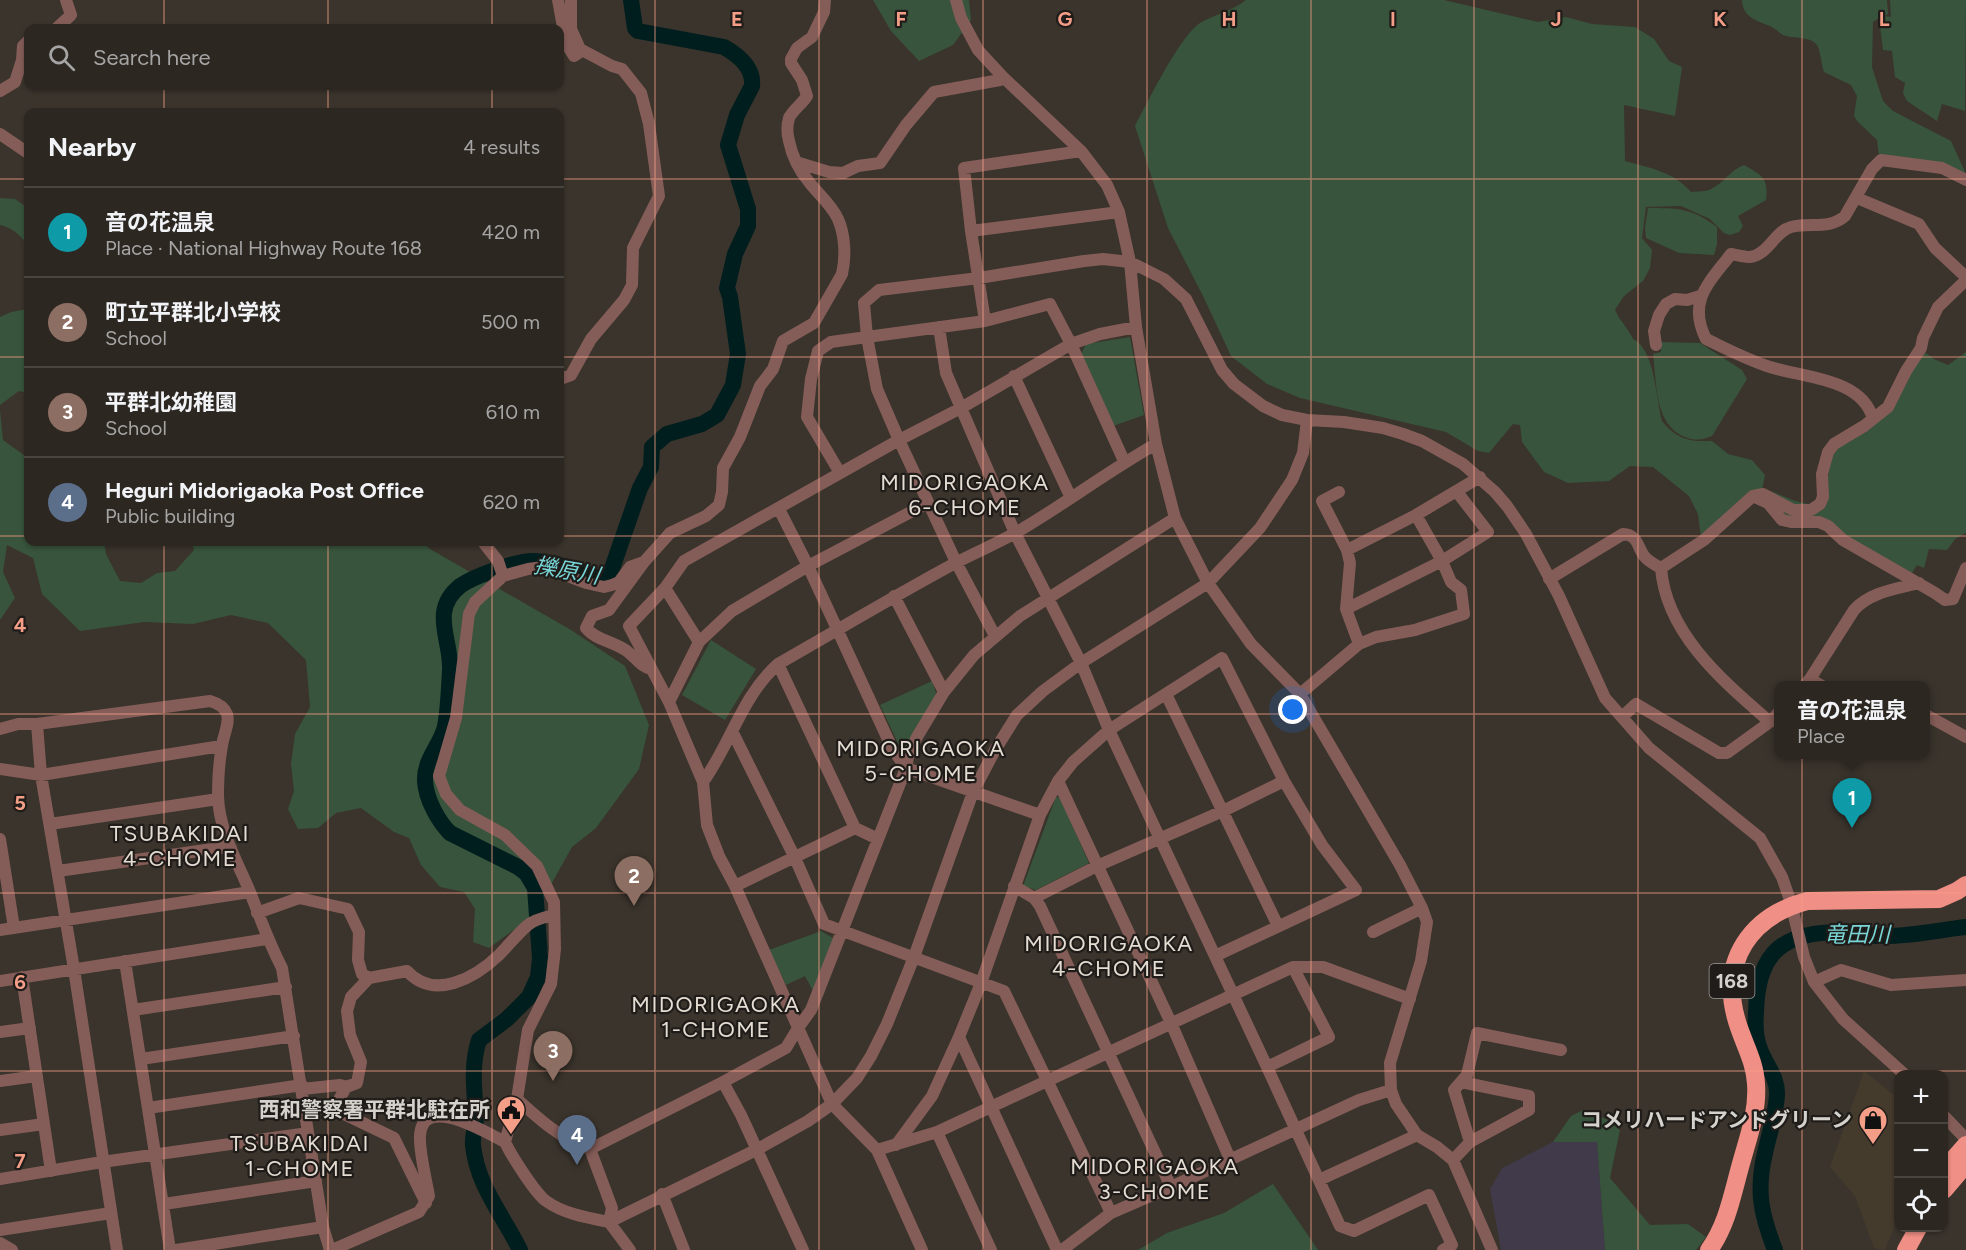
<!DOCTYPE html>
<html lang="en">
<head>
<meta charset="utf-8">
<style>
  :root { --surface:#2c2721; --page:#342f2a; --text:#f1f3f6; --muted:#a6a5a5; --line:#48443f; --accent:#f49e88 }
  body { margin:0; font-family:Figtree,"Noto Sans JP",sans-serif; background:var(--page); color:var(--text) }
  .controls { position:absolute; right:18px; bottom:18px; display:grid; overflow:hidden; border-radius:12px; box-shadow:0 2px 4px #0004 }
  .controls button { width:54px; height:54px; display:grid; place-items:center; padding:0; border:0; border-bottom:2px solid var(--line); background:var(--surface); color:var(--text); font:30px sans-serif }
  .you { position:absolute; left:1293px; top:710px; width:21px; height:21px; margin:-15px; border:4px solid #fff; border-radius:50%; background:#1a73e8; box-shadow:0 0 0 9px #1a73e833 }
  .badge { display:grid; place-items:center; width:39px; height:39px; border-radius:50%; background:var(--accent); color:#fff; font-size:20px; font-weight:700 }
  .pin { position:absolute; translate:-50% -50px; filter:drop-shadow(0 2px 3px #0008) }
  .pin::after { content:''; position:absolute; top:32px; width:21px; height:18px; background:inherit; clip-path:polygon(0 0,100% 0,50% 100%) }
  .popup { position:absolute; left:1774px; top:681px; width:156px; height:78px; box-sizing:border-box; display:grid; place-content:center; border-radius:12px; background:var(--surface); filter:drop-shadow(0 2px 4px #0005); font-size:20px; white-space:nowrap; color:var(--muted) }
  .popup b { font-size:22px; color:var(--text) }
  .popup::after { content:''; position:absolute; left:50%; top:100%; margin-left:-12px; border:12px solid transparent; border-top-color:var(--surface) }
  .list { margin:0; padding:0; list-style:none }
  h2 { display:flex; justify-content:space-between; align-items:center; height:78px; margin:0; padding:0 24px; font-size:26px }
  h2 small { font-size:20px; font-weight:400; color:var(--muted) }
  .list li { display:grid; grid-template-columns:39px 1fr auto; gap:18px; align-items:center; box-sizing:border-box; height:90px; padding:0 24px; border-top:2px solid var(--line) }
  .list b { display:block; font-size:22px; white-space:nowrap }
  .list p { margin:0; font-size:20px; white-space:nowrap; color:var(--muted) }
  .list em { font-size:20px; font-style:normal; color:var(--muted) }
  .icon { flex:none; width:33px; height:33px; fill:none; stroke:currentColor; stroke-width:2; stroke-linecap:round; stroke-linejoin:round }
  .map { position:relative; flex:none; width:1966px; height:1250px; overflow:hidden }
  .search { position:absolute; background:var(--surface); box-shadow:0 2px 4px #0004; left:24px; top:24px; width:540px; height:66px; display:flex; align-items:center; gap:15px; box-sizing:border-box; padding:0 21px; border-radius:12px; color:var(--muted); font-size:22px }
  .panel { position:absolute; background:var(--surface); box-shadow:0 2px 4px #0004; left:24px; top:108px; width:540px; height:438px; border-radius:12px }
  .map>svg:first-child { display:block }
  .built { fill:#453b2d }
  .industrial { fill:#403a4b }
  .green { fill:#38543c }
  .lines { fill:none; stroke-linecap:round; stroke-linejoin:round }
  .river { stroke:#001e1e; stroke-width:16 }
  .minor { stroke:#855d58; stroke-width:12 }
  .highway { stroke:#f08f85; stroke-width:18 }
  .grid { fill:none; stroke:#f49e88; stroke-width:1.5; stroke-opacity:0.55 }
  .labels { text-anchor:middle; stroke-width:4.5; stroke-linejoin:round; paint-order:stroke }
  .shield { fill:#1f1c19; stroke:#9e9b97; stroke-width:1.5 }
  .shield-label { font-size:20px; font-weight:bold; fill:#d5d2cd }
  .poi-label { font-size:21px; font-weight:bold; fill:#d5d2cd; stroke:#1f1c19; text-anchor:end }
  .neighbourhood-label { font-size:22px; letter-spacing:1.5px; fill:#e5ddd3; stroke:#1f1c19 }
  .water-label { font-size:22px; font-style:italic; fill:#78d6d7; stroke:#1f1c19 }
  .grid-label { font-size:20px; text-anchor:middle; font-weight:bold; fill:#f49e88; stroke:#1f1c19; stroke-width:4.5; stroke-linejoin:round; paint-order:stroke }
</style>
</head>
<body>
<div class="map">
<svg width="1966" height="1250" viewBox="0 0 1966 1250">
  <rect width="100%" height="100%" fill="#3a342c"/>
  <path class="built" d="M1864,1071L1896,1097L1898,1093V1217L1885,1250L1874,1248L1855,1196L1830,1167Z"/>
  <path class="industrial" d="M1597,1141L1605,1250H1501L1490,1189L1502,1168L1553,1142Z"/>
  <path class="green" d="M873,0H969L971,20L953,45L919,61L891,31Z
    M1246,0H1444L1538,22L1566,17L1592,24L1635,27L1654,39L1669,61L1682,67L1675,116L1624,105L1625,161C1650,168 1674,172 1691,192C1698,191 1706,192 1711,189C1725,182 1729,171 1744,165C1762,175 1769,179 1766,200L1738,216L1743,226L1739,232L1730,235L1724,233L1710,219L1681,206L1646,207L1642,238L1652,250L1650,268L1643,281L1624,296L1615,310C1620,321 1628,328 1633,339C1655,349 1656,399 1662,421C1676,439 1690,442 1712,441L1728,454L1752,460L1765,475L1762,490C1747,488 1713,527 1701,538L1698,514L1689,496L1653,467L1630,466L1609,481L1568,483L1544,472L1522,442L1520,425L1513,424L1489,453L1478,451L1446,432L1300,398L1267,384L1231,356L1204,298L1168,228L1135,126C1148,102 1179,37 1200,23C1215,14 1232,11 1246,0Z
    M1742,0H1887L1888,14L1885,16L1891,17L1890,0H1966L1965,111L1942,104L1937,121L1907,101L1903,93L1905,83L1895,77L1892,51L1883,50L1879,18L1873,22L1872,67L1883,101L1893,111L1951,141L1966,174L1879,157L1877,140L1858,122L1854,116L1857,96L1851,85L1824,72C1821,64 1821,52 1817,45C1812,37 1794,38 1786,36C1780,34 1776,29 1770,26C1756,20 1743,18 1742,0Z
    M0,198L15,199L28,208V248C23,236 13,228 0,225Z
    M1648,208C1678,208 1692,208 1717,227V244L1714,255L1679,253L1646,238L1645,228Z
    M28,309V393L19,391L0,405V317L11,312Z
    M1130,337L1144,415L1113,426L1081,354L1086,344Z
    M1660,342L1700,343L1742,370L1747,379L1712,436C1703,440 1695,441 1685,437C1654,425 1657,383 1653,354L1661,352Z
    M1923,351L1934,359L1948,365L1966,352V533L1955,539L1947,550L1929,549L1924,568L1917,565L1912,573L1855,543L1836,528L1788,519L1761,497L1771,491L1795,501L1812,505L1827,483L1831,458L1840,444L1906,385L1911,371Z
    M0,410L3,440L28,458V542H104L106,554L120,581L141,583L157,573L175,571L194,550L191,542H422L430,549L571,630L625,666L649,725L639,769L596,828L572,847L534,915L489,948L473,942L475,909L464,892L440,887L421,865L409,838L394,832L361,808L336,813L318,828L298,829L288,809L294,791L291,764L295,734L310,707L306,660L268,623L231,615L193,624L144,622L80,631L42,594L33,558L7,545L3,572L15,598L0,620Z
    M711,640L756,669L725,720L682,695Z
    M932,681L937,696L903,754L880,705Z
    M1056,797L1060,798L1089,863L1036,890L1023,886Z
    M821,931L833,938L814,993L805,976L786,985L769,950Z
    M1583,1110L1606,1119L1620,1130L1610,1178L1650,1225L1688,1224L1706,1237L1696,1250H1605L1597,1142H1553L1571,1116Z
    M1273,1184L1318,1250H1138L1167,1233L1224,1213Z"/>
  <g class="lines">
    <path class="river" d="M520,1250C503,1215 477,1186 473,1145C472,1135 477,1124 476,1113C474,1088 471,1065 479,1040L507,1019L529,997L538,977L540,958L535,888L526,873L518,867L450,833C438,821 426,799 425,781C424,761 438,748 444,730C448,717 449,686 450,671C452,640 429,611 460,586C474,576 516,561 533,561C542,561 555,564 564,566C579,570 592,577 608,580L640,488L651,467L652,447L667,434L702,424L717,415L733,385L738,354L730,297L727,288L735,254L748,226V209L728,145L737,115L752,86C754,68 738,55 724,47L638,31L635,28L631,0
      M1775,1250C1761,1214 1756,1191 1765,1153C1769,1134 1776,1115 1777,1095C1778,1077 1765,1064 1760,1049C1755,1037 1755,1025 1756,1013C1757,951 1784,931 1844,932C1856,932 1868,936 1880,936C1907,937 1939,930 1966,927"/>
    <path class="minor" d="M558,0L566,43L574,56L580,52V49L571,29V0
      M956,0L961,18L978,50L1003,77L1081,151L1107,185L1119,212L1130,262L1136,327L1156,444L1175,518L1208,583L1251,644L1300,694L1400,865L1422,908L1427,922L1421,961L1390,1063L1391,1090L1396,1104L1417,1135L1437,1147L1453,1160L1492,1250
      M57,28L71,15L66,0
      M0,91L15,82L22,60L23,46L28,41
      M0,134L28,153
      M796,162L829,172L843,173L858,166L880,163L906,125L934,92L1000,80L1003,77
      M1857,198L1919,224L1935,248L1966,277
      M971,231L1119,212
      M985,321L971,231L964,168L1081,151
      M939,327L946,373L1015,533L1081,663L1109,730L1267,1067L1340,1226L1354,1231L1429,1195L1452,1245L1443,1250
      M1656,345L1654,331L1659,315L1666,304L1675,299L1687,300L1700,296
      M1014,376L1071,498
      M560,379L571,375L591,339L624,300L632,285L633,248L659,196L649,124L641,93L622,69L612,66L580,49
      M1873,419C1862,378 1804,378 1770,367C1748,360 1727,349 1706,339C1687,301 1709,283 1731,254C1737,255 1744,257 1750,257C1768,255 1775,231 1791,227C1810,222 1829,230 1845,216L1872,169L1881,160L1942,168L1966,180
      M840,473L807,417L811,379L818,351L831,342L867,337L864,303L879,290L979,278L1084,261L1103,259L1130,262L1164,279L1186,299L1222,370L1234,384L1263,406L1282,415L1307,420L1344,422L1383,428L1403,434L1422,441L1463,464L1495,492L1507,506L1526,534L1559,596L1605,698L1649,748L1760,838L1782,877L1791,903L1804,957L1814,982L1843,1019L1904,1074
      M1339,492L1322,501L1347,550
      M1757,498L1768,503L1782,520L1791,522H1819L1828,526L1843,540L1935,593L1945,600L1953,599L1966,568
      M779,509L808,566L892,748L906,768L1040,815
      M483,542L498,561L503,576
      M644,562L609,610L592,616L586,628C595,640 616,642 628,652C636,658 641,667 651,669
      M1549,579L1623,534C1639,535 1637,548 1645,557C1649,562 1656,565 1661,568
      M665,588L699,642
      M894,596L944,692
      M1346,609L1442,561L1488,532L1457,492
      M995,636L956,562L899,440L877,389L867,337L985,321L1050,304L1071,344L1124,461
      M1359,644L1376,637L1415,630L1464,614L1461,590L1451,582L1442,561L1416,515
      M778,664L855,828L878,839
      M1810,679L1854,610C1870,592 1896,589 1919,583
      M1804,686L1810,679L1822,686
      M1166,694L1278,926
      M1300,694L1359,644L1346,609L1350,563L1347,550L1416,515L1480,477
      M669,702L699,642L732,611L808,566L928,503
      M1926,715L1966,737
      M1622,717L1636,704L1719,753H1727L1770,722L1778,713
      M1770,722C1724,682 1666,634 1661,568L1704,540L1753,496L1763,494L1793,510H1811L1820,504L1823,497L1822,474L1828,452L1834,444L1864,426L1888,407L1906,371L1921,348L1923,338L1938,307L1966,280
      M37,724L41,775L74,969L117,1250
      M0,729L18,724H37L210,701C217,703 224,706 227,714C230,723 223,736 222,746C219,762 218,780 218,796C219,831 237,861 250,892C260,918 269,943 282,968L323,1227L330,1250
      M732,731L795,858L824,924L1004,991L1111,1213
      M0,769L41,775L221,746
      M1058,781L1171,1023L1230,1159
      M703,782C731,743 742,696 778,664C834,632 891,598 948,567C971,554 995,545 1017,532C1065,504 1108,471 1156,444
      M50,824L218,799
      M0,839L14,928
      M58,871L220,848H231
      M735,886L855,828
      M1014,886L1034,898L1040,906L1171,1187
      M1034,898L1097,866L1223,811L1284,781
      M257,913L299,898L348,909L359,932L358,960L362,974L369,978
      M0,930L250,892
      M1373,932L1422,908
      M125,961L170,1250
      M22,977L51,1171
      M0,981L267,939
      M1814,982L1841,970L1891,985L1966,980
      M133,1010L286,987
      M0,1032L30,1028
      M959,1037L1057,1250
      M141,1059L294,1036
      M1267,1067L1329,1037L1293,967
      M0,1081L37,1076
      M723,1082L741,1115L803,1250
      M1461,1082L1529,1096V1110L1470,1142
      M302,1089L340,1085L346,1087
      M517,1099C539,1119 562,1140 590,1149L723,1082L786,1048L798,1028L811,1010L906,768L908,757L917,737L944,692L974,655L1020,616L1175,518
      M148,1108L302,1085
      M1944,1116L1966,1139
      M0,1130L44,1124
      M937,1132L991,1250
      M505,1142L517,1099L528,1030L551,984L555,949L554,902L537,866L505,835L460,810L446,794L439,776L456,718L469,614L475,602L503,576L528,569L543,567L586,583L604,587L612,585L619,582L630,567L644,562L670,533L706,516L719,505L722,492L723,468L740,437L760,386L773,369L783,341L814,323L842,274C846,256 845,235 838,219C831,204 819,195 809,182C799,170 792,156 789,141C787,134 787,125 789,118C793,110 802,104 807,96L802,80L791,63V59L797,48L812,37L824,12L825,0
      M896,1145L932,1096L959,1037L981,983L1040,815L1058,781L1073,762L1109,730L1222,658L1284,781L1322,845L1356,890L1215,956
      M590,1149L612,1208L609,1222
      M877,1150L937,1132L1293,967H1323L1410,999
      M1453,1160L1470,1142L1454,1090L1467,1075L1477,1033L1561,1050
      M0,1179L102,1162L308,1133
      M1319,1180L1417,1135
      M662,1194L684,1250
      M426,1203L394,1138L338,1111L336,1105L346,1087L357,1083L361,1062L350,1035L347,1011L351,997L369,978L407,971C434,1001 475,978 499,955C509,945 518,933 528,925C535,919 546,917 554,915
      M164,1204L316,1181
      M609,1222L756,1150L808,1121L832,1104L857,1078L871,1056L887,1024L914,957L973,792L995,750L1017,715L1043,691L1081,663L1208,583L1260,528L1292,480L1303,453L1307,420
      M0,1230L111,1213
      M0,1243L12,1250
      M176,1250L323,1227
      M332,1250L419,1212L429,1196C426,1179 419,1151 420,1136C422,1093 487,1133 505,1142C511,1155 535,1193 546,1201C564,1214 588,1218 609,1222L630,1250
      M922,1250L877,1150L832,1104L735,886L719,856L707,825L703,782L669,702L629,626L665,588L684,561L899,440L961,408L1071,344L1100,334L1136,327
      M1062,1250L1111,1213L1171,1187L1359,1100L1391,1090"/>
    <path class="highway" d="M1944,1170L1966,1145
      M1944,1190L1966,1164
      M1709,1250C1728,1224 1733,1191 1742,1160C1749,1135 1758,1110 1756,1084C1755,1060 1742,1041 1736,1018C1720,960 1751,916 1807,901L1939,899L1957,891L1966,885
      M1906,1250L1918,1228"/>
  </g>
  <path class="grid" d="M164,0V28M328,0V28M492,0V28M655,0V1250M819,0V1250M983,0V1250M1147,0V1250M1311,0V1250M1474,0V1250M1638,0V1250M1802,0V1250M164,86V112M328,86V112M492,86V112M0,179H28M560,179H1966M0,357H28M560,357H1966M0,536H28M560,536H1966M164,542V1250M328,542V1250M492,542V1250M0,714H1966M0,893H1966M0,1071H1966"/>
  <defs>
    <g id="civic-pin" transform="scale(1.5)"><path d="M0 17L-7.5 6A9.5 9.5 0 1 1 7.5 6Z" fill="#f49e88" stroke="#1f1c19"/><path d="M-.6-6.5H3V-4.5H.6V-3L4-1V1h2V6H-6V1h2V-1L-.6-3ZM-1.2 2.5V6h2.4V2.5Z" fill="#111"/></g>
    <g id="shop-pin" transform="scale(1.5)"><path d="M0 17L-7.5 6A9.5 9.5 0 1 1 7.5 6Z" fill="#f49e88" stroke="#1f1c19"/><path d="M-5-2.5h2.3a2.7 3.5 0 0 1 5.4 0H5L5.5 6h-11ZM-1.5-2.5h3a1.5 2.3 0 0 0-3 0Z" fill="#111"/></g>
  </defs>
  <g fill-rule="evenodd">
    <use href="#civic-pin" x="511" y="1110"/>
    <use href="#shop-pin" x="1873" y="1120"/>
  </g>
  <g class="labels">
    <rect class="shield" x="1709.5" y="964" width="45" height="34" rx="4.5"/>
    <g class="shield-label">
      <text x="1732" y="988">168</text>
    </g>
    <g class="poi-label">
      <text x="490" y="1117">西和警察署平群北駐在所</text>
      <text x="1852" y="1127">コメリハードアンドグリーン</text>
    </g>
    <g class="neighbourhood-label">
      <text x="965" y="490">MIDORIGAOKA<tspan x="965" dy="25">6-CHOME</tspan></text>
      <text x="921" y="756">MIDORIGAOKA<tspan x="921" dy="25">5-CHOME</tspan></text>
      <text x="180" y="841">TSUBAKIDAI<tspan x="180" dy="25">4-CHOME</tspan></text>
      <text x="1109" y="951">MIDORIGAOKA<tspan x="1109" dy="25">4-CHOME</tspan></text>
      <text x="716" y="1012">MIDORIGAOKA<tspan x="716" dy="25">1-CHOME</tspan></text>
      <text x="300" y="1151">TSUBAKIDAI<tspan x="300" dy="25">1-CHOME</tspan></text>
      <text x="1155" y="1174">MIDORIGAOKA<tspan x="1155" dy="25">3-CHOME</tspan></text>
    </g>
    <g class="water-label">
      <text transform="translate(567 570) rotate(10)" y="8">擽原川</text>
      <text x="1857" y="942">竜田川</text>
    </g>
  </g>
  <g class="grid-label">
    <text x="737" y="26">E</text>
    <text x="901" y="26">F</text>
    <text x="1065" y="26">G</text>
    <text x="1229" y="26">H</text>
    <text x="1393" y="26">I</text>
    <text x="1556" y="26">J</text>
    <text x="1720" y="26">K</text>
    <text x="1884" y="26">L</text>
    <text x="20" y="632">4</text>
    <text x="20" y="810">5</text>
    <text x="20" y="989">6</text>
    <text x="20" y="1168">7</text>
  </g>
</svg>
<div class="controls">
<button>+</button>
<button>−</button>
<button><svg class="icon" aria-label="locate" viewBox="0 0 24 24"><circle cx="12" cy="12" r="6"/><path d="M12 2v4M12 18v4M2 12h4M18 12h4"/></svg></button>
</div>
<div class="you"></div>
<div class="pin badge" style="left:1852px;top:828px;background:#0f9aa8">1</div>
<div class="popup"><b>音の花温泉</b>Place</div>
<div class="pin badge" style="left:634px;top:906px;background:#8d6e63">2</div>
<div class="pin badge" style="left:553px;top:1081px;background:#8d6e63">3</div>
<div class="pin badge" style="left:577px;top:1165px;background:#5c6f8a">4</div>
<div class="search"><svg class="icon" aria-label="search" viewBox="0 0 24 24"><circle cx="10" cy="10" r="6"/><path d="M15 15l6 6"/></svg>Search here</div>
<section class="panel">
<h2>Nearby<small>4 results</small></h2>
<ul class="list">
<li><span class="badge" style="background:#0f9aa8">1</span><div><b>音の花温泉</b><p>Place · National Highway Route 168</p></div><em>420 m</em></li>
<li><span class="badge" style="background:#8d6e63">2</span><div><b>町立平群北小学校</b><p>School</p></div><em>500 m</em></li>
<li><span class="badge" style="background:#8d6e63">3</span><div><b>平群北幼稚園</b><p>School</p></div><em>610 m</em></li>
<li><span class="badge" style="background:#5c6f8a">4</span><div><b>Heguri Midorigaoka Post Office</b><p>Public building</p></div><em>620 m</em></li>
</ul>
</section>
</div>
</body>
</html>
